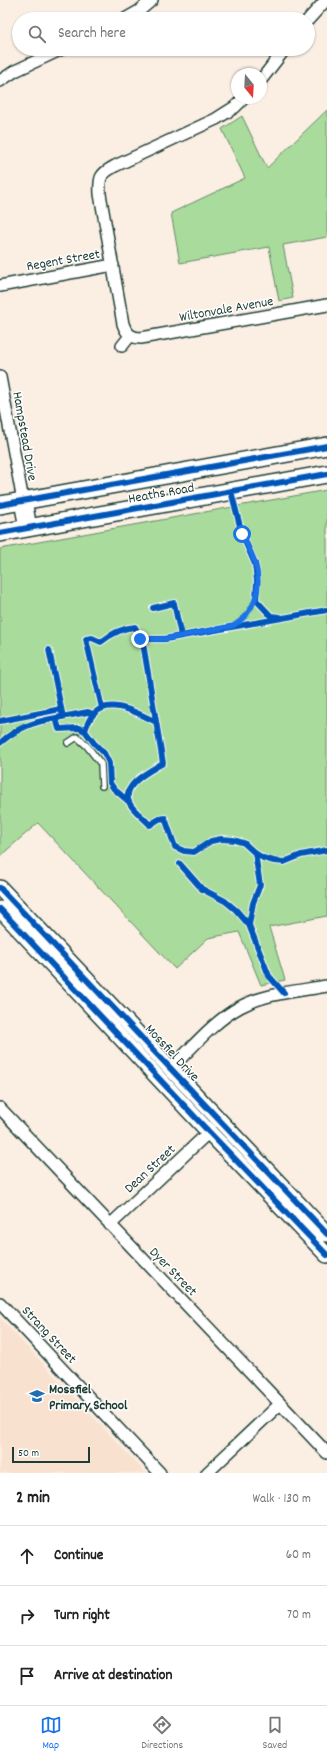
<!DOCTYPE html>
<html lang="en">
<head>
<meta charset="utf-8">
<style>
  :root { --surface:#fff; --page:#f6f6f6; --text:#222; --muted:#767676; --line:#e0e0e0; --accent:#1a73e8 }
  body { margin:0; font-family:Dekko,sans-serif; background:var(--page); color:var(--text) }
  .compass { position:absolute; left:231px; top:68px; width:36px; height:36px; border-radius:50%; background:var(--surface); box-shadow:0 1px 3px #0004; rotate:162deg }
  .scale { position:absolute; left:12px; bottom:10px; width:78px; box-sizing:border-box; padding-left:4px; border:2px solid #1f3d34; border-top:0; font-size:11px; line-height:14px; white-space:nowrap; color:#1f3d34; -webkit-text-stroke:3px #fff; paint-order:stroke }
  .stop { position:absolute; width:12px; height:12px; margin:-9px; border:3px solid #1a73e8; border-radius:50%; background:#fff }
  .stop.end { background:#1a73e8; border-color:#fff; box-shadow:0 1px 4px #0008 }
  .list { margin:0; padding:0; list-style:none }
  h2 { display:flex; justify-content:space-between; align-items:center; height:52px; margin:0; padding:0 16px; font-size:17px }
  h2 small { font-size:13px; font-weight:400; color:var(--muted) }
  .list li { display:grid; grid-template-columns:26px 1fr auto; gap:12px; align-items:center; box-sizing:border-box; height:60px; padding:0 16px; border-top:1px solid var(--line) }
  .list b { display:block; font-size:15px; white-space:nowrap }
  .list em { font-size:13px; font-style:normal; color:var(--muted) }
  .icon { flex:none; width:22px; height:22px; fill:none; stroke:currentColor; stroke-width:2; stroke-linecap:round; stroke-linejoin:round }
  .map { position:relative; flex:none; width:327px; height:1473px; overflow:hidden }
  .search { position:absolute; background:var(--surface); box-shadow:0 1px 3px #0004; left:12px; right:12px; top:12px; height:44px; display:flex; align-items:center; gap:10px; box-sizing:border-box; padding:0 14px; border-radius:22px; color:var(--muted); font-size:15px }
  .sheet { height:232px; background:var(--surface) }
  nav { display:flex; justify-content:space-around; align-items:center; box-sizing:border-box; height:56px; border-top:1px solid var(--line); background:var(--surface); font-size:11px; color:var(--muted) }
  nav a { display:grid; justify-items:center; gap:2px }
  nav .on { color:var(--accent) }
  .map>svg:first-child { display:block }
  .built { fill:#f8e2cf }
  .green { fill:#a9db9c; stroke:#648c68 }
  .lines { fill:none; stroke-linecap:round; stroke-linejoin:round }
  .lane-casing { stroke:#1f3d34; stroke-width:8 }
  .street-casing { stroke:#1f3d34; stroke-width:14 }
  .secondary-casing { stroke:#1f3d34; stroke-width:18 }
  .primary-casing { stroke:#1f3d34; stroke-width:20 }
  .lane { stroke:#fff; stroke-width:5.5 }
  .street { stroke:#fff; stroke-width:11 }
  .secondary { stroke:#fff; stroke-width:15 }
  .primary { stroke:#fff; stroke-width:17 }
  .cycleway-casing { stroke:#fff; stroke-width:8 }
  .cycleway { stroke:#0057b8; stroke-width:6 }
  .route { stroke:#1a73e8; stroke-width:5 }
  .labels { text-anchor:middle; stroke-width:3; stroke-linejoin:round; paint-order:stroke }
  .street-label { font-size:14px; fill:#1f3d34; stroke:#fff }
  .poi-label { font-size:14px; font-weight:bold; fill:#1f3d34; stroke:#fff; text-anchor:start }
</style>
</head>
<body>
<div class="map">
<svg width="327" height="1473" viewBox="0 0 327 1473">
  <rect width="100%" height="100%" fill="#fbeee3"/>
  <filter id="ink" filterUnits="userSpaceOnUse"><feTurbulence type="fractalNoise" baseFrequency=".025" numOctaves="2"/><feDisplacementMap in="SourceGraphic" scale="8" xChannelSelector="R" yChannelSelector="G"/><feConvolveMatrix kernelMatrix="1 2 1 2 8 2 1 2 1" color-interpolation-filters="sRGB"/></filter>
  <g filter="url(#ink)">
    <path class="built" d="M0,1318L146,1473H0Z"/>
    <path class="green" d="M327,110V237L283,245L293,298L279,301L269,247L180,263L171,213L245,178L222,129L242,116L267,168Z
      M327,490V916L269,927L285,980L261,985L239,932L208,938L175,969L38,823L0,856V549Z"/>
    <g class="lines">
      <g class="lane-casing">
        <path id="lane" d="M68,743L77,737L87,746L101,764L102,786"/>
      </g>
      <g class="street-casing">
        <path id="street" d="M125,19L139,11L152,0
          M308,20L326,0
          M261,80L285,49
          M0,81L15,71L62,49
          M244,98L235,107L216,119L115,166C100,174 99,177 100,194L123,324C126,333 131,338 141,338L327,305
          M0,286L113,265
          M122,346L130,336
          M0,377L23,501
          M171,1068C193,1047 214,1021 240,1007C266,993 299,991 327,986
          M0,1108L327,1453
          M110,1225L209,1132
          M0,1303L160,1473
          M207,1473L280,1404"/>
      </g>
      <g class="secondary-casing">
        <path id="secondary" d="M0,888L327,1234
          M0,909L209,1132L327,1255"/>
      </g>
      <g class="primary-casing">
        <path id="primary" d="M23,501L28,528
          M0,505L327,446
          M0,533L327,474"/>
      </g>
      <use href="#lane" class="lane"/>
      <use href="#street" class="street"/>
      <use href="#secondary" class="secondary"/>
      <use href="#primary" class="primary"/>
      <g class="cycleway-casing">
        <path id="cycleway" d="M231,491L242,534L255,564L257,581L256,600L271,616L280,617
          M0,505L327,446
          M0,533L327,474
          M153,608L174,603L181,636
          M327,610L165,639H141L144,649L163,763C152,770 121,784 129,802C132,810 144,818 150,825L159,819L165,818L175,847L184,851L194,852L211,841L221,839L234,840L244,843L255,853L263,858L274,861L284,862L301,855L327,850
          M49,650L63,717
          M102,708L86,639L92,638L101,642C111,634 122,628 135,627L141,639
          M0,721L61,709
          M85,731L79,728L59,729L56,718L88,712L93,714
          M0,743C17,728 33,722 56,718
          M128,801L114,789L110,783L109,763L104,753L94,743L85,731C96,691 130,709 156,722
          M180,864L202,889L225,901L236,910L249,925L253,903L260,885L255,853
          M0,888L327,1234
          M0,909L209,1132L327,1255
          M249,925L269,976L284,993"/>
      </g>
      <use href="#cycleway" class="cycleway"/>
    </g>
  </g>
  <g class="lines" filter="url(#ink)">
    <path class="route" d="M140,639H165L233,626C255,613 263,587 255,563C252,553 246,543 242,534"/>
  </g>
  <defs>
    <g id="school-bare" transform="scale(1.2)"><path d="M0-5L7-2L0 1L-7-2ZM-4 1L0 2.5L4 1V4Q0 6-4 4Z" fill="#1f6fb2" stroke="#fff" stroke-width="2.5" paint-order="stroke"/></g>
  </defs>
  <g fill-rule="evenodd">
    <use href="#school-bare" x="37" y="1396"/>
  </g>
  <g class="labels">
    <g class="street-label">
      <text transform="translate(63 259) rotate(-10)" y="5">Regent Street</text>
      <text transform="translate(226 308) rotate(-10)" y="5">Wiltonvale Avenue</text>
      <text transform="translate(26 436) rotate(80)" y="5">Hampstead Drive</text>
      <text transform="translate(161 492) rotate(-10)" y="5">Heaths Road</text>
      <text transform="translate(173 1052) rotate(47)" y="5">Mossfiel Drive</text>
      <text transform="translate(149 1168) rotate(-43)" y="5">Dean Street</text>
      <text transform="translate(174 1271) rotate(46)" y="5">Dyer Street</text>
      <text transform="translate(50 1334) rotate(47)" y="5">Strang Street</text>
    </g>
    <g class="poi-label">
      <text x="49" y="1393">Mossfiel<tspan x="49" dy="16">Primary School</tspan></text>
    </g>
  </g>
</svg>
<svg class="compass" viewBox="-18 -18 36 36"><path d="M0-13l5 13h-10z" fill="#e53935"/><path d="M0 13l5-13h-10z" fill="#767676"/></svg>
<div class="scale">50 m</div>
<div class="stop" style="left:242px;top:534px"></div>
<div class="stop end" style="left:140px;top:639px"></div>
<div class="search"><svg class="icon" aria-label="search" viewBox="0 0 24 24"><circle cx="10" cy="10" r="6"/><path d="M15 15l6 6"/></svg>Search here</div>
</div>
<section class="sheet">
<h2>2 min<small>Walk · 130 m</small></h2>
<ul class="list">
<li><svg class="icon" aria-label="ahead" viewBox="0 0 24 24"><path d="M12 20V5M6 11l6-6 6 6"/></svg><div><b>Continue</b></div><em>60 m</em></li>
<li><svg class="icon" aria-label="right" viewBox="0 0 24 24"><path d="M7 20v-9h11M14 6l5 5-5 5"/></svg><div><b>Turn right</b></div><em>70 m</em></li>
<li><svg class="icon" aria-label="arrive" viewBox="0 0 24 24"><path d="M6 21V4h12l-3 4 3 4H6"/></svg><div><b>Arrive at destination</b></div></li>
</ul>
</section>
<nav>
<a class="on"><svg class="icon" aria-label="map" viewBox="0 0 24 24"><path d="M3 6l6-2 6 2 6-2v14l-6 2-6-2-6 2zM9 4v14M15 6v14"/></svg>Map</a>
<a><svg class="icon" aria-label="directions" viewBox="0 0 24 24"><path d="M12 3l9 9-9 9-9-9zM9 14v-3h6M13 9l2 2-2 2"/></svg>Directions</a>
<a><svg class="icon" aria-label="saved" viewBox="0 0 24 24"><path d="M7 4h10v16l-5-4-5 4z"/></svg>Saved</a>
</nav>
</body>
</html>
